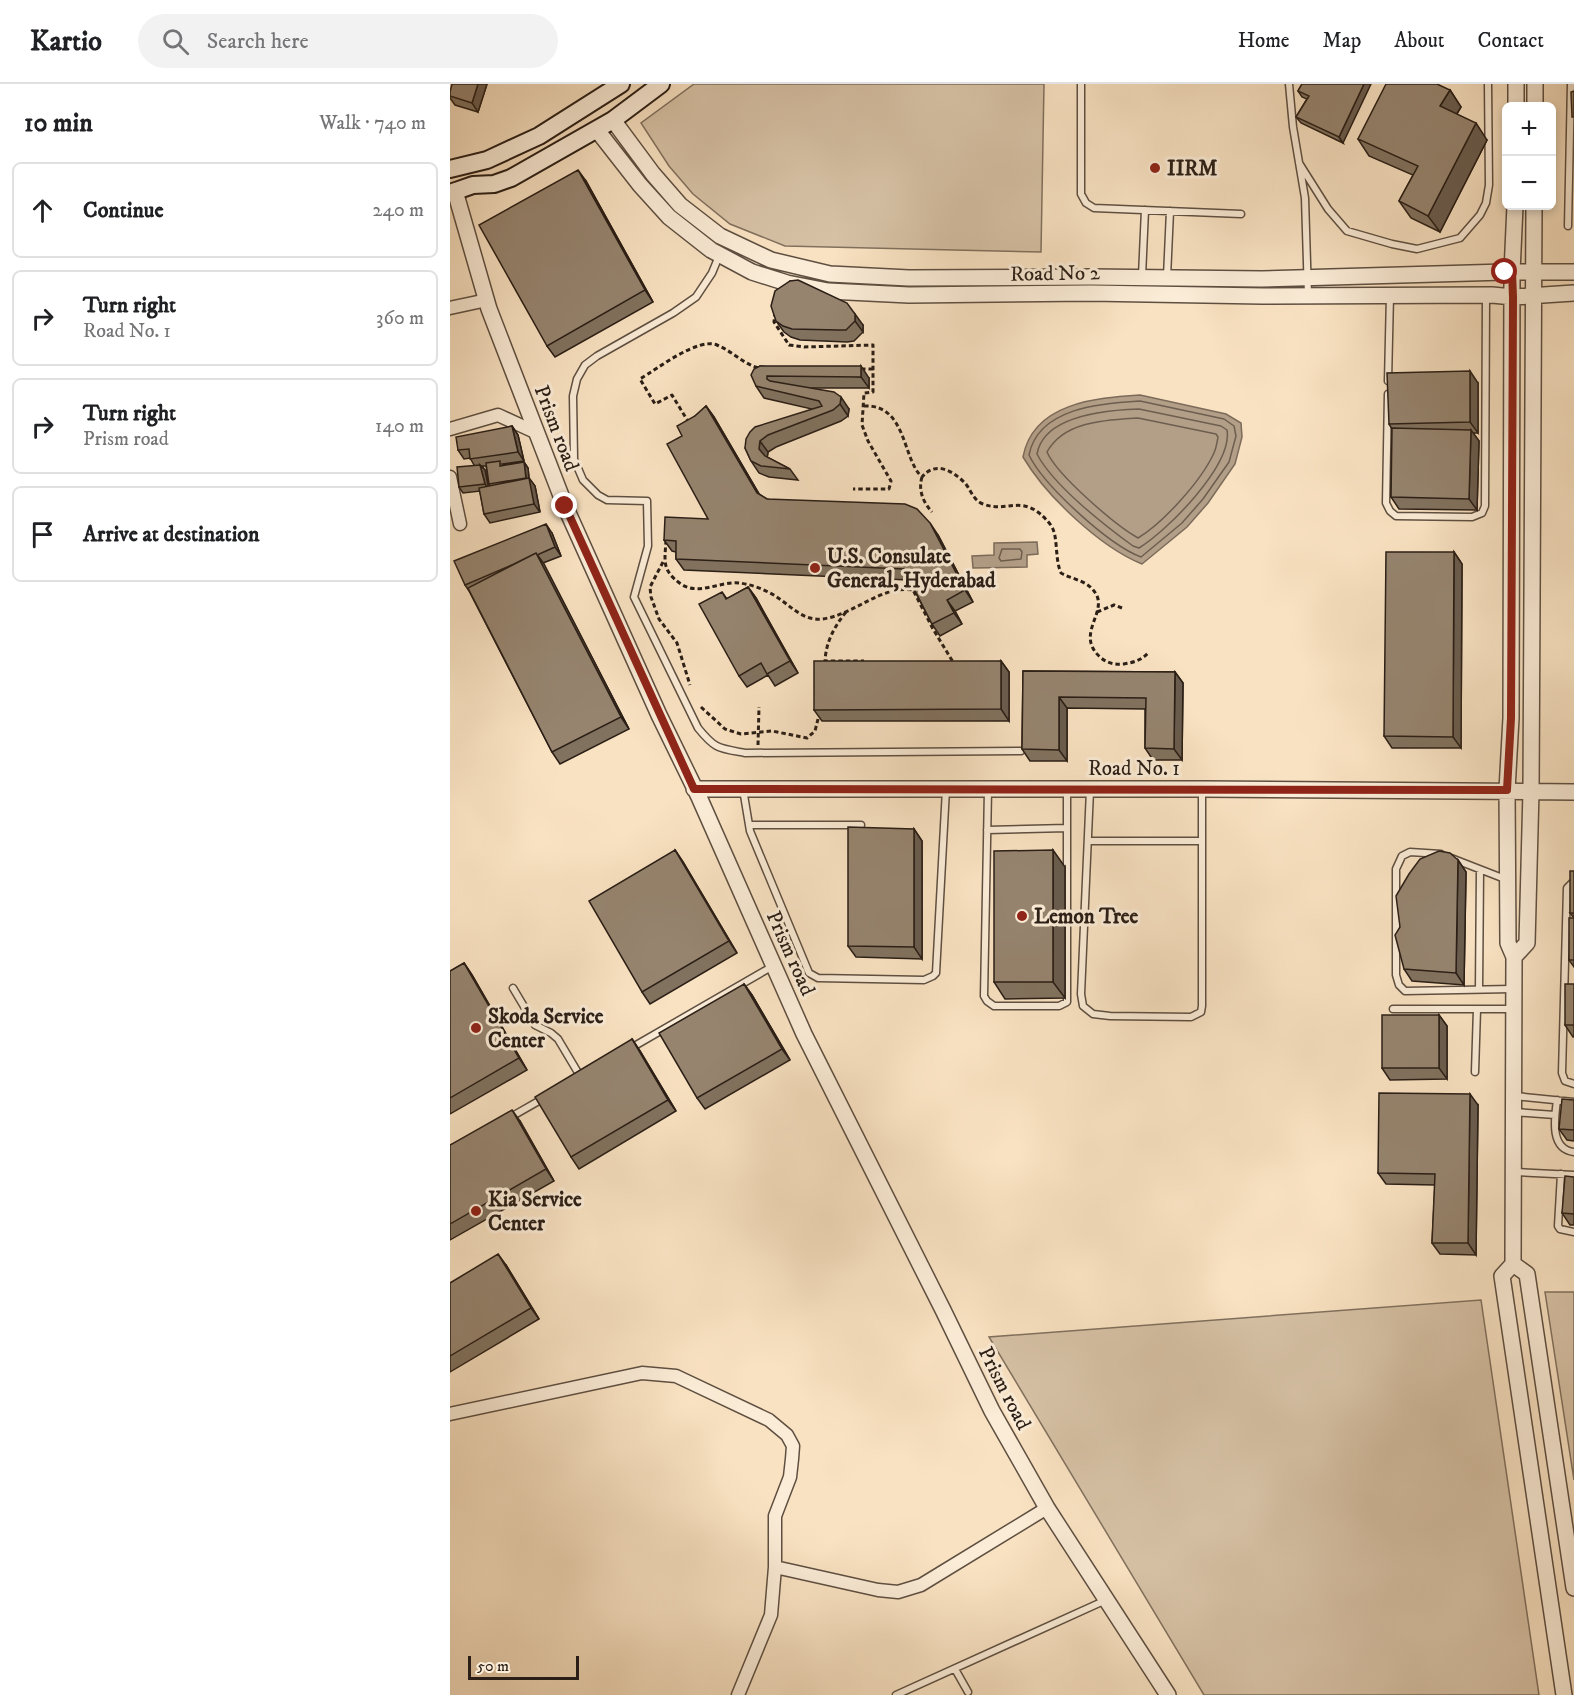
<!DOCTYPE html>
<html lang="en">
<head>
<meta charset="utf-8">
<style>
  :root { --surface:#fff; --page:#f2f2f2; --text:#202124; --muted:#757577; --line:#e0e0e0 }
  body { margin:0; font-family:"IM FELL DW Pica",serif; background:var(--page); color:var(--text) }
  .controls { position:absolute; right:18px; top:18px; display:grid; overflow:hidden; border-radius:9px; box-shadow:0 3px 9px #0003 }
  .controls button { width:54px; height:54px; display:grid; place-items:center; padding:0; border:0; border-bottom:2px solid var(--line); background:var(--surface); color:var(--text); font:30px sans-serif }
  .scale { position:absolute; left:18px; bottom:15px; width:111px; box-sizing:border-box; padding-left:6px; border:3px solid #2a1e16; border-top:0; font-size:16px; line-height:21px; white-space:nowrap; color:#2a1e16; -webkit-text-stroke:4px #fbecd7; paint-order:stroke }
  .stop { position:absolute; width:18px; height:18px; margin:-14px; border:4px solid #8f2418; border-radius:50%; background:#fff }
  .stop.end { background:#8f2418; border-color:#fff; box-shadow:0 2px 6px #0008 }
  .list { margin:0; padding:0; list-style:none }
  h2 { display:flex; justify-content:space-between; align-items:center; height:78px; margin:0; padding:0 24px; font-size:26px }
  h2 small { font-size:20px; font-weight:400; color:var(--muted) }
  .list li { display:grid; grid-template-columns:39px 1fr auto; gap:18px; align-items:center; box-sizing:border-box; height:96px; margin:0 12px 12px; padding:0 12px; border:2px solid var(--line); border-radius:9px }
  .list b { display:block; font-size:22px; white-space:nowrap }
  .list p { margin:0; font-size:20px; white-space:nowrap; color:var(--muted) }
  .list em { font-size:20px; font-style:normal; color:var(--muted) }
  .icon { flex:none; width:33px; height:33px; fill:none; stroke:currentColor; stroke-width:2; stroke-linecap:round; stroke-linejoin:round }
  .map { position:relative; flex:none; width:1124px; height:1611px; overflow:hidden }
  header { display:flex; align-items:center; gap:36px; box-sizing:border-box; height:84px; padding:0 30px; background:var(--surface); border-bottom:2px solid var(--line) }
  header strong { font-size:28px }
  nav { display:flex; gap:33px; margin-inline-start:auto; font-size:21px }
  .search { width:420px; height:54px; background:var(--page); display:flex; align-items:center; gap:15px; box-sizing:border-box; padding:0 21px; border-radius:33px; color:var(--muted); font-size:22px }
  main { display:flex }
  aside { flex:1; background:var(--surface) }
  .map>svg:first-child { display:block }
  .green { fill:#d6c1a5; stroke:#80705e; stroke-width:1.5 }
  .water { fill:#b39f88; stroke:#7c6b5a; stroke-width:1.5 }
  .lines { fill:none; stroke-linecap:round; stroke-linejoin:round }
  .shore { stroke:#6e5e4f; stroke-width:1.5 }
  .service-casing { stroke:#5e4f41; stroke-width:9 }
  .minor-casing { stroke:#5e4f41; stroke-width:15 }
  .tertiary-casing { stroke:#5e4f41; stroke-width:18 }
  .secondary-casing { stroke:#2a1e16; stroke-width:20 }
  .path { stroke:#2a1e16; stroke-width:3; stroke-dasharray:4.5 3; stroke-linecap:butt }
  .service { stroke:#fbecd7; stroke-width:6 }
  .minor { stroke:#fbecd7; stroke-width:12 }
  .tertiary { stroke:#fbecd7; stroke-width:15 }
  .secondary { stroke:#fbecd7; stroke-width:16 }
  .wall { fill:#81725f; stroke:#2a1e16; stroke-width:1.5; fill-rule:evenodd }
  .shaded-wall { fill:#695c4e; stroke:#2a1e16; stroke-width:1.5 }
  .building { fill:#96846f; stroke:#2a1e16; stroke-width:1.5 }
  .route { stroke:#8f2418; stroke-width:8 }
  .poi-dot { fill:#8f2418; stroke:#fbecd7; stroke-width:2 }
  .labels { text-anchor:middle; stroke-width:6; stroke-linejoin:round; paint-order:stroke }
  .poi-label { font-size:21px; font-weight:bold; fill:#2a1e16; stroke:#fbecd7; text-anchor:start }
  .street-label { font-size:21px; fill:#2a1e16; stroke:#fbecd7 }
</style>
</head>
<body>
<header>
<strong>Kartio</strong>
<div class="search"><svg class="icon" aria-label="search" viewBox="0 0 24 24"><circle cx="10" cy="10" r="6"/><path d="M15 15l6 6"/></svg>Search here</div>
<nav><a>Home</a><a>Map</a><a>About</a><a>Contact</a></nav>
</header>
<main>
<aside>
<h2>10 min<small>Walk · 740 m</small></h2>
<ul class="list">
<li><svg class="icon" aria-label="ahead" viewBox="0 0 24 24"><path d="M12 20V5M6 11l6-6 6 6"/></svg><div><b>Continue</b></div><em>240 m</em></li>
<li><svg class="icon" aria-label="right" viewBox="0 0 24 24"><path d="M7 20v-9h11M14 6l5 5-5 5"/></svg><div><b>Turn right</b><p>Road No. 1</p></div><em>360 m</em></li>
<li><svg class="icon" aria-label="right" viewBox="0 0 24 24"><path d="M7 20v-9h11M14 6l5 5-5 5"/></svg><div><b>Turn right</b><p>Prism road</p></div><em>140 m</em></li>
<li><svg class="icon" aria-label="arrive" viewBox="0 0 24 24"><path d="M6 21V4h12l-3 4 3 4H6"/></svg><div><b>Arrive at destination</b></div></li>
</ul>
</aside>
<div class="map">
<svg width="1124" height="1611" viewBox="0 0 1124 1611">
  <rect width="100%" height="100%" fill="#f9e2c2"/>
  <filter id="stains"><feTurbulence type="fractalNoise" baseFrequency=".00333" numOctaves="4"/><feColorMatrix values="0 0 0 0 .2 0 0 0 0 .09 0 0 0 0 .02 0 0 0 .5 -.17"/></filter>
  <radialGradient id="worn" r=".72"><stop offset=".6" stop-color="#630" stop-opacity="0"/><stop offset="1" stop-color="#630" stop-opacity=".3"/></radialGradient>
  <path class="green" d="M244,0H594L591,168L335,162L280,140L243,110L219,82L191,39Z
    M1095,1208H1124V1396Z
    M1031,1216L1089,1611H754L539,1253Z"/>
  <path class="water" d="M690,311L776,330L791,339L792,353L785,380L758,419L737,443L692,480C650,463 596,412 573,373C583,319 645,314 690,311Z
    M587,458L588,470L577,471V483L523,484L522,472L544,471V459Z"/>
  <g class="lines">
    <path class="shore" d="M690,317L774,335L784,342L786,352L779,378L753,415L732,439L691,473C659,461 594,402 579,371C588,324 651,319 690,317Z
      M689,325L771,342L777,346C783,381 717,447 689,464L683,462C654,441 603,401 587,370C594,331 658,326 689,325Z
      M688,334L766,350L768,353C767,359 766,366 763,371C750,398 713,439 688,454C665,441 607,391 597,368C614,337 656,336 688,334Z
      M552,465H570L572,468L571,475L551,477L549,474Z"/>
    <g class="service-casing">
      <path id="service" d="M631,0V110L636,119L644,124L791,130
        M839,0L843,43L855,114L858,211
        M849,79L878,125L897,147L942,160L967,165L1010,154L1030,131L1036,119L1039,101L1038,0
        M1118,142L1121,0
        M269,172L262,189L246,213L223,229L147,272L135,281L127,295L123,312L124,375L133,396L148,411L157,416L197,417L198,462L184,513L248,644C265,665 268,664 295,669L571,667
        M692,192L695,126
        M717,193L720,127
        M938,297L940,211
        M938,310L936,419L940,427L946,432L1022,433L1032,429L1035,422L1036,212
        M293,705L300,747L359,889L368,894L474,896L483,892L486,889L496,705
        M538,706L534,912L537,917L544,922H609L617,918V706
        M640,706L631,910L633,922L643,930L660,932L741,933L751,928L752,922V707
        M299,741H411
        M537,746L617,744
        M638,757H752
        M991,770L960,768L952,772L946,785V891L949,901L955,907L1062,905
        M1001,774L1055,795
        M1124,797L1117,804L1112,989L1115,997L1124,1000
        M63,904L85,941L101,949L108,955L130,992
        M1029,905L1030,786
        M943,925H1063
        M181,964L323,882
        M1025,988L1027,925
        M1065,1012L1124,1018
        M1107,1016C1105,1033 1099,1065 1124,1068
        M1064,1028L1105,1031
        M59,1034L94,1014
        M1065,1088L1124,1091
        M1111,1090L1108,1142L1110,1145L1124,1148
        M505,1585L518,1608
        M446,1611L656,1516"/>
    </g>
    <g class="minor-casing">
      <path id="minor" d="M0,224L37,216
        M0,345L48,331L85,348
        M0,393L10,440
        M0,1330L192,1289L226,1292L319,1336L337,1351L343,1362L342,1375L340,1393L325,1432V1483L321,1531L288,1611
        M325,1483L428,1506L448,1508L471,1501L597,1424"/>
    </g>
    <g class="tertiary-casing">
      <path id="tertiary" d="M1066,22V0
        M1085,22V0
        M163,36L203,90L230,121L270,152L321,176L380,190L459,194L641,193L812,195L1055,188H1124
        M147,46L190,101L219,133L261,166L302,188L337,199L378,207L459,211L641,209L812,212L1042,211L1063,213L1124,209
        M5,107L39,225L115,422L209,631L249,713L354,950L493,1226L542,1327L597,1424L718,1611
        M1065,122L1062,188L1061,634L1057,706L1058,859L1064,873L1063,1180L1052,1192L1114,1611
        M244,705H752L1124,708
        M1064,873L1077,859L1081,707L1084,122
        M1063,1180L1077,1190L1124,1504"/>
    </g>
    <g class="secondary-casing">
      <path id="secondary" d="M0,85L37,76L89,52L171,0
        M0,109L23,101L44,100L61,94L163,36L211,0"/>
    </g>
    <path class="path" d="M325,228L324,238L339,261L354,263L423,261V308L414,309L412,341L418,357L441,397L439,405H403
      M411,285H424
      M414,322C457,320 452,375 472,393C485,377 502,386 515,399C521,406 523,416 533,420C559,430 573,407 600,440C609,451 604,473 611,489C623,496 638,496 646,510C657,529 626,550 649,572C656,579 664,581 674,580C685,578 692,576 699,568
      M239,339L222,311L205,320L190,295C207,285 248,253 267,261C282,267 293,280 309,284
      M472,393C468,406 473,418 482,428
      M216,456C215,477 211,486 231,500C248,512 270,497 289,499C299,500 311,504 320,509C338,518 350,537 372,535C405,531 430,501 463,506L483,545L503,578
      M213,478L200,503L201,513L209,535L227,559L240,601
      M396,528C384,543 376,558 375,577H414
      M647,528L664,521L672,524
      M251,623L275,645L291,650L322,647L357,654L365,647L368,635
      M308,661L309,623"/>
    <use href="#service" class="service"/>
    <use href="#minor" class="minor"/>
    <use href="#tertiary" class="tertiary"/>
    <use href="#secondary" class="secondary"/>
  </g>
  <path class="wall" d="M37,0L28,28L5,21L0,14V8Z
    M852,0L893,59L851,39L846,33L857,15L852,13L848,7Z
    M1000,6L1011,23L1007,30L1037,56L990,148L961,134L949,117L963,91L919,72L908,55Z
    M136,97L203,218L105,273L97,262Z
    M340,197L413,241V248L404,257L397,258L350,256L341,253L334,248L326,237Z
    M310,282L419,294V304H361L399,325L398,332L391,337L326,363L318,368L317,373L340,385L348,396L319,393L309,389L301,377L295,364L362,325L314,314L306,302Z
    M1028,299V349H1023L1029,357L1027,426L949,425L941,413L942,345L939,340Z
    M256,322L264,333L309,410L317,415L488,451L523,518L505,527L512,540L490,552L482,540L459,496L234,486L226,475V468L222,467L214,456L258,435L232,352L245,332Z
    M62,342L68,351L74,377L52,380L53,381L74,378L78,384L79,394L85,402L90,428L40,439L34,430L30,407L13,409L9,403L24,381L20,374L14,375L8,366ZM32,382H36L39,400L40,402H38L35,386Z
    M102,449L111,472L93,479L179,645L110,680L102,668L19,507L15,501Z
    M1004,468L1012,480L1011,664H942L934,652Z
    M298,503L306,514L348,589L325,602L318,591L297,603L289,592L272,508L277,515Z
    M551,577L559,588V637H372L364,626Z
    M573,587L725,588L733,599L732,676H703L695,664V625L617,624V677H580L572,665Z
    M464,745L472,757V875L406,873L398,862Z
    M225,766L233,778L287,869L200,920L192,908Z
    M1008,776L1016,788L1014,901L962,897L954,885Z
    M615,783V914L555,915L544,898Z
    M1120,829H1124V883L1119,876L1124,834Z
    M14,879L22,891L77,986L0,1030V887Z
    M294,900L302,911L340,976L255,1025L247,1014Z
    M1124,900V953H1123L1115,941Z
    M989,931L997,942V995L940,996L932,984Z
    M182,955L190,967L226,1027L129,1085L121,1073Z
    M1124,1016V1057L1117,1056L1109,1045Z
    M1028,1021L1026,1171L990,1170L982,1159L985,1101L936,1100L928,1089Z
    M70,1037L104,1097L0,1156V1061Z
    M1124,1093V1141H1120L1112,1129Z
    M56,1181L89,1235L0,1288V1199Z"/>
  <path class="shaded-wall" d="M28,0H37L28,28L22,19Z
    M914,0H921L893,59L889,53Z
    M1000,6L1011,23L1001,39L990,22Z
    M1026,39L1037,56L990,148L978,132Z
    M128,86L136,97L203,218L195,206Z
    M405,230L413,241V248L405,237Z
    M411,282L419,294V304L411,293Z
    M1020,287L1028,299V349L1020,338Z
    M391,313L399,325L398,332L390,320Z
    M256,322L264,333L315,420L307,409Z
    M62,342L68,351L74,377L68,368Z
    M1021,346L1029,357L1027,426L1019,415Z
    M310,357L318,368L317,377L309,365Z
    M74,378L78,384L79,394L85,402L90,428L84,420L76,394Z
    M30,381L35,386L39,406L35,400Z
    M480,439L488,451L523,518L515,506Z
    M96,440L102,449L111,472L105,463Z
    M1004,468L1012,480L1011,664L1003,653Z
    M86,469L94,480L179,645L171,633Z
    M298,503L306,514L348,589L340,577Z
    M497,516L505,527L512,540L504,529Z
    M551,577L559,588V637L551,625Z
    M725,588L733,599L732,676L724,665Z
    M609,613L617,624V677L609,666Z
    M464,745L472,757V875L464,863Z
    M225,766L233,778L287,869L279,857Z
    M603,766L615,783V914L603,898Z
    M1008,776L1016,788L1014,901L1006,889Z
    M14,879L22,891L77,986L69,974Z
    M294,900L302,911L340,976L332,965Z
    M989,931L997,942V995L989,984Z
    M182,955L190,967L226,1027L218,1016Z
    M1020,1010L1028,1021L1026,1171L1018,1159Z
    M62,1026L70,1037L104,1097L96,1085Z
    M48,1170L56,1181L89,1235L81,1224Z"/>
  <path class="building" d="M2,0H28L22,19L0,12V8Z
    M852,0H914L889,53L846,33L859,12L848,7Z
    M936,0H987L1000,6L990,22L1026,39L978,132L949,117L968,82L908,55Z
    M1124,7V33H1122L1121,8Z
    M128,86L195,206L97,262L29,141Z
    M348,196L397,219L405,230V237L396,246H389L342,245L333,242L326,237L321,222L325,207L340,197Z
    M310,282H411V293L317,292V295L320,297L384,308L391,313L390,320L383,326L318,351L310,357L309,365L315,372L340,385L311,382L301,377L295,364L296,355L300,348L305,343L372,322L369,317L306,302L301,291L304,285Z
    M1020,287V338L939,340L937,289Z
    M256,322L307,409L317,415L455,420L467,425L480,439L515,506L497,516L504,529L482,540L454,485L226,475V457L214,456L215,433L258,435L217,360L232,352L227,342L245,332Z
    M62,342L68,368L20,375L19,365L8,366L6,353Z
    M942,344L1021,346L1019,415L941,413Z
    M50,377V382L74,378L76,394L39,400L36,379Z
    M30,381L35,400L9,403L7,383Z
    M79,394L84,420L34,430L29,404Z
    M96,440L105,463L87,471L86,469L64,480L15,501L4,477Z
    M936,468H1004L1003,653L934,652Z
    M86,469L171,633L102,668L18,504Z
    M298,503L340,577L317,590L311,579L289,592L249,520L272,508L276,515Z
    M364,577H551V625L364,626Z
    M573,587L725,588L724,665L695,664L696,614L609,613V666L572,665Z
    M398,743L464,745V863L398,862Z
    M225,766L279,857L192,908L139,817Z
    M603,766V898H544V767Z
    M989,767L1000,769L1008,776L1006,889L954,885L945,851L950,843L946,812L959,790L970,775Z
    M1120,787H1124V829H1120Z
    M1119,834H1124V876H1119Z
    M14,879L69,974L0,1014V887Z
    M294,900L332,965L247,1014L209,949Z
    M1115,900H1124V941H1115Z
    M932,931H989V984H932Z
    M182,955L218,1016L121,1073L85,1013Z
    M929,1009L1020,1010L1018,1159H982L985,1090L928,1089Z
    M1112,1015L1124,1016V1046L1109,1045Z
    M62,1026L96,1085L0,1140V1061Z
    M1115,1092L1124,1093V1130L1112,1129Z
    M48,1170L81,1224L0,1272V1199Z"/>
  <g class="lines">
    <path class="route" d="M115,422L244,705L1057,706L1061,634L1063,213L1062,188H1055"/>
  </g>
  <g class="poi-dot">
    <circle cx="705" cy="84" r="6"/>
    <circle cx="365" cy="484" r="6"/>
    <circle cx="572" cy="832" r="6"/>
    <circle cx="26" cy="944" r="6"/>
    <circle cx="26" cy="1127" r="6"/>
  </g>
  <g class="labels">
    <g class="poi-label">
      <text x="717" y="91">IIRM</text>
      <text x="377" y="479">U.S. Consulate<tspan x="377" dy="24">General, Hyderabad</tspan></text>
      <text x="584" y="839">Lemon Tree</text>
      <text x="38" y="939">Skoda Service<tspan x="38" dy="24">Center</tspan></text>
      <text x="38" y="1122">Kia Service<tspan x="38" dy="24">Center</tspan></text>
    </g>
    <g class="street-label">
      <text transform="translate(605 189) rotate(-1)" y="7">Road No 2</text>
      <text transform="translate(107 344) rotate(69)" y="7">Prism road</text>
      <text x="684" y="691">Road No. 1</text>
      <text transform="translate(341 869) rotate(66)" y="7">Prism road</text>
      <text transform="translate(555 1304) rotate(63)" y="7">Prism road</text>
    </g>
  </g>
  <rect width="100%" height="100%" filter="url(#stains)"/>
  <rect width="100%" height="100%" fill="url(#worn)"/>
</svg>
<div class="controls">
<button>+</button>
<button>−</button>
</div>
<div class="scale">50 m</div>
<div class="stop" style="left:1055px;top:188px"></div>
<div class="stop end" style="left:115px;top:422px"></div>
</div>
</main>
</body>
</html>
